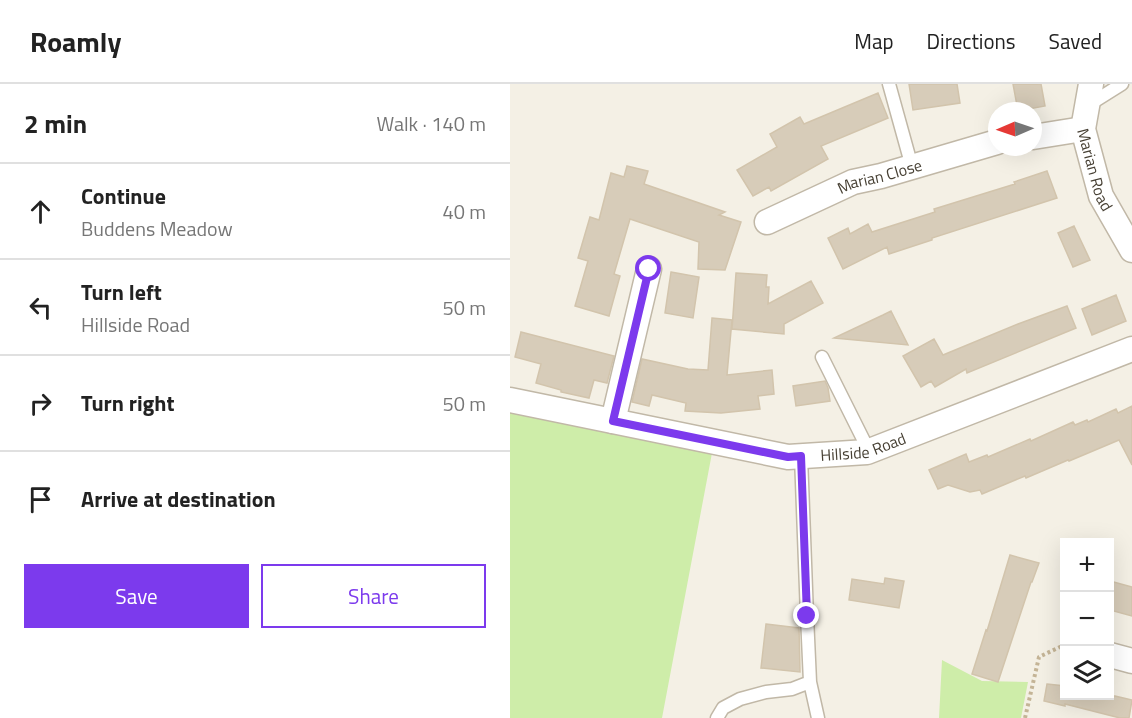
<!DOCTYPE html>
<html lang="en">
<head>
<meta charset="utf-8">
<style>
  :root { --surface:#fff; --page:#f6f6f6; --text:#222; --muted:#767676; --line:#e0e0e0; --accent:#7c3aed }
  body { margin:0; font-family:"Titillium Web",sans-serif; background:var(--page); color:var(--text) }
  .controls { position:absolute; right:18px; bottom:18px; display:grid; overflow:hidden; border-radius:0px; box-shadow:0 6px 24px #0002 }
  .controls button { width:54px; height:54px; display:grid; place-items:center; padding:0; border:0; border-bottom:2px solid var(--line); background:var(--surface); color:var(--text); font:30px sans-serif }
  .compass { position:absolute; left:478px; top:18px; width:54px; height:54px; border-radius:50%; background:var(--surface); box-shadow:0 6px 24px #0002; rotate:268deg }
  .stop { position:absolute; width:18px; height:18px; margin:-14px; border:4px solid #7c3aed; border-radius:50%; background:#fff }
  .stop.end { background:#7c3aed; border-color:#fff; box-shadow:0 2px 6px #0008 }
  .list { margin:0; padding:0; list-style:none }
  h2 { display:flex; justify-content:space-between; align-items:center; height:78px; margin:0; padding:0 24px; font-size:26px }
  h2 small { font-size:20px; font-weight:400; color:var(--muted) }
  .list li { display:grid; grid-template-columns:39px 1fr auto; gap:18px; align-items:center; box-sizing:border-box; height:96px; padding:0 24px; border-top:2px solid var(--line) }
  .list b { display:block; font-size:22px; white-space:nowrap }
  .list p { margin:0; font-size:20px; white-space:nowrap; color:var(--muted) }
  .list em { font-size:20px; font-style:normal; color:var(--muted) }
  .actions { display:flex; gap:12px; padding:18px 24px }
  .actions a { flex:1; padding:14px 0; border:2px solid var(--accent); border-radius:0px; text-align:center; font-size:21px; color:var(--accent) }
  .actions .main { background:var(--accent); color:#fff }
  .icon { flex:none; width:33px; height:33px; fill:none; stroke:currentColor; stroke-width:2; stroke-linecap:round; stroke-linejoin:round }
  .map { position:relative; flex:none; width:622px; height:634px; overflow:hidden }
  header { display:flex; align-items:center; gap:36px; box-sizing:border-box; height:84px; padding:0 30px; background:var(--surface); border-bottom:2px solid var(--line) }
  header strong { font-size:28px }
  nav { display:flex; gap:33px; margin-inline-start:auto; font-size:21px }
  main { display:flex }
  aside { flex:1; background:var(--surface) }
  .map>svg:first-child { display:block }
  .green { fill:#ceeda9 }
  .building { fill:#d7ccb9; stroke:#d2c4ac; stroke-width:1.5 }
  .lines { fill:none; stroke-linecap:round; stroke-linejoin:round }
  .lane-casing { stroke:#c1b8a7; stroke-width:15 }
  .street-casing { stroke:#c1b8a7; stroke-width:27 }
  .path { stroke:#c4b496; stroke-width:4; stroke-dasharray:3 3; stroke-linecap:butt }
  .lane { stroke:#fff; stroke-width:12 }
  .street { stroke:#fff; stroke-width:24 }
  .route { stroke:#7c3aed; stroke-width:8 }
  .labels { text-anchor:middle; stroke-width:6; stroke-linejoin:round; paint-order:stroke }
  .street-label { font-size:16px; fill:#474034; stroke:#fff }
</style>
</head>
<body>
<header>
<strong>Roamly</strong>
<nav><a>Map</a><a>Directions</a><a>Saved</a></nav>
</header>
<main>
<aside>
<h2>2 min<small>Walk · 140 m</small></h2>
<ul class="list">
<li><svg class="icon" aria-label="ahead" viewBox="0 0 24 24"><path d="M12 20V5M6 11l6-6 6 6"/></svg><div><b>Continue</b><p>Buddens Meadow</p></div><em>40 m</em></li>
<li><svg class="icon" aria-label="left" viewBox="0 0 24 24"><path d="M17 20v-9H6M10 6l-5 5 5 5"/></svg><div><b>Turn left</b><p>Hillside Road</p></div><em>50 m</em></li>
<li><svg class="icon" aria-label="right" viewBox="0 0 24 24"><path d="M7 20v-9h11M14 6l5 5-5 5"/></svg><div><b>Turn right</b></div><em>50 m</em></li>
<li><svg class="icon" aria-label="arrive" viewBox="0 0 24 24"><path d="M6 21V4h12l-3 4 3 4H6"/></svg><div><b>Arrive at destination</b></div></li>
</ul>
<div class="actions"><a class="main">Save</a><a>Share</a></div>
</aside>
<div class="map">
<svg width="622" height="634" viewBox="0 0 622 634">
  <rect width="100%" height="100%" fill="#f4f0e5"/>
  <path class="green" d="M0,326L202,369L152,634H0Z
    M432,576L472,597L518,598L511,634H429Z"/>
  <path class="building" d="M399,0H447L450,19L403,26Z
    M503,0H531L535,22L508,27Z
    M368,9L378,34L311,62L318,75L261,107L259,103L243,112L227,86L267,63L260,50L290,33L294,40Z
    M117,82L138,87L134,100L215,128L209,131L231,138L215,186L188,185L189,158L120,135L104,190L110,192L99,232L65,222L78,177L68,174L80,133L89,136L101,89L114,93Z
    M537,87L547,114L422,154V156L379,170L377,163L333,185L318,154L338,144L340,150L358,140L362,148L425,128L424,125L505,100L504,98Z
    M564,142L580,176L563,183L548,149Z
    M161,188L189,193L183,234L155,229Z
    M226,189L257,191L256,203H259L258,220L301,197L313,219L274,240V250L222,245Z
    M606,211L616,237L582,251L572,225Z
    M557,222L566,244L457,289L456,285L425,303L421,297L411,303L393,272L424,255L433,271L508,240Z
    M381,227L398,261L324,254L373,231Z
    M202,234L222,236L217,291L262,286L264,310L248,312L250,325L211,329L175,327L176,319L142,311L139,322L122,318L132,275L178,285L198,286Z
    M11,248L104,272L97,299L84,296L79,314L51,308V306L26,299L31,280L5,273Z
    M315,297L318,304L320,317L286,322L283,302Z
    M622,322V381L609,356L559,377L558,376L516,394L515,392L472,410L470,406L460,408L438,401L428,405L419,386L456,370L459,378L477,371L478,373L520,355L521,357L563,338L565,341L577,336L578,338L606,325L608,329Z
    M500,471L529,479L522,498H521L488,598L462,590L476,546L477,547Z
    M375,494L394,497L389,524L339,516L342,495L374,500Z
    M600,497L622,503V532L600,526Z
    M256,540L289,544L290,588L251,584Z
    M537,600L555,602V612H605L622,616L619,634H610L555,620V622L534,617Z"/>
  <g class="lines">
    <g class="lane-casing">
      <path id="lane" d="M379,0L402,83
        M577,22L612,0
        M312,273L359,367
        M291,372L297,532L300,598L308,634
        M207,634L213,624L230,615L256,608L282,605L300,598"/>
    </g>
    <g class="street-casing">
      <g id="street">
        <path id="s1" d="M581,0L573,45L591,112L622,166"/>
        <path d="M523,53L573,45"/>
        <path id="s2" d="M257,138L343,98L371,92L487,58"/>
        <path id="s3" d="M0,316L278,373L357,368L622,265"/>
        <path d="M103,337L139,185"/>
        <path d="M600,571L622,577"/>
      </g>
    </g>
    <path class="path" d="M515,634L529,573L554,561"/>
    <use href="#lane" class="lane"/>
    <use href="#street" class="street"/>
  </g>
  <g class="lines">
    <path class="route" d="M139,185L103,337L278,373L291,372L297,532"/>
  </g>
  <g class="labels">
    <g class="street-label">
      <text dy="6" stroke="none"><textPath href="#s1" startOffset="88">Marian Road</textPath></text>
      <text dy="6" stroke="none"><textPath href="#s2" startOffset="122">Marian Close</textPath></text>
      <text dy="6" stroke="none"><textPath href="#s3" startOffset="360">Hillside Road</textPath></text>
    </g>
  </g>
</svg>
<div class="controls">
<button>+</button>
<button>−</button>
<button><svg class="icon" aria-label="layers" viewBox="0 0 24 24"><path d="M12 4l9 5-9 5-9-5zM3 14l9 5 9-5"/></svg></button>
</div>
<svg class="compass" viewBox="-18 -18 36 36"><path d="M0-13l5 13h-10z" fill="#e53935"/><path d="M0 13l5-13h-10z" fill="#767676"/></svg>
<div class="stop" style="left:139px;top:185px"></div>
<div class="stop end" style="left:297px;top:532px"></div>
</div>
</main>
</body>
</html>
